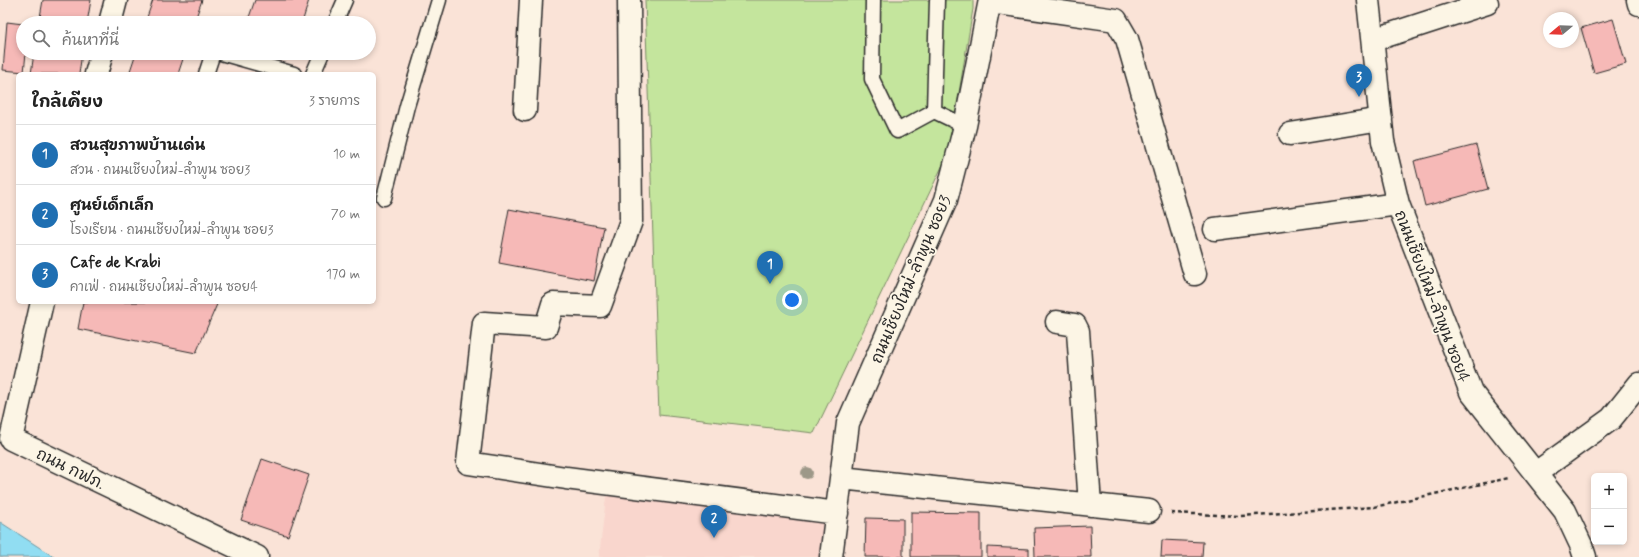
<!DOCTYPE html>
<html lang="th">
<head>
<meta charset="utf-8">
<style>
  :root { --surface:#fff; --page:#f6f6f6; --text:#222; --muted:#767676; --line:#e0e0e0; --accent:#1f6fb2 }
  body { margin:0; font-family:Mynerve,"Playpen Sans Thai",sans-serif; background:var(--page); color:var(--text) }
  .controls { position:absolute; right:12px; bottom:12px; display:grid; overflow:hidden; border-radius:6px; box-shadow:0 2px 6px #0003 }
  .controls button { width:36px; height:36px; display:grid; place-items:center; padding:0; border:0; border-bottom:1px solid var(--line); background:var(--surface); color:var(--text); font:20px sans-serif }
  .compass { position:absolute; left:1543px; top:12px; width:36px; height:36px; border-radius:50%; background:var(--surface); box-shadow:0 2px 6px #0003; rotate:251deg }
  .you { position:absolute; left:792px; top:300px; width:14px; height:14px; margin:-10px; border:3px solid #fff; border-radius:50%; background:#1a73e8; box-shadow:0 0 0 6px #1a73e833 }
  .badge { display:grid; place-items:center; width:26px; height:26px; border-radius:50%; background:var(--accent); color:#fff; font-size:13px; font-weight:700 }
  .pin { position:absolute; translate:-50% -33px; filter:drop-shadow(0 1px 2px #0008) }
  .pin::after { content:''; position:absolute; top:21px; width:14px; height:12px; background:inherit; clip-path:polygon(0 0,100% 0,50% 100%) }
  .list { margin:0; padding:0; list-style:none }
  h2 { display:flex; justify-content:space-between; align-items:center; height:52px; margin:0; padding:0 16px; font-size:17px }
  h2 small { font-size:13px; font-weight:400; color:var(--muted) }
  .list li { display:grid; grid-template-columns:26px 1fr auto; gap:12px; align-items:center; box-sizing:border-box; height:60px; padding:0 16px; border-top:1px solid var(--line) }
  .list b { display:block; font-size:15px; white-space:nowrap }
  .list p { margin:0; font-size:13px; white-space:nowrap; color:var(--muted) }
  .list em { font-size:13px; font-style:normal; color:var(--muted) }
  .icon { flex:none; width:22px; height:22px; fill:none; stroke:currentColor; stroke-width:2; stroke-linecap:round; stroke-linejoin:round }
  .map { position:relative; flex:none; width:1639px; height:557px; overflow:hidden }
  .search { position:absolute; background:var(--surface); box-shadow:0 2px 6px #0003; left:16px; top:16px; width:360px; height:44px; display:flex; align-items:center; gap:10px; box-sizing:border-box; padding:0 14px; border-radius:22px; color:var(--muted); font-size:15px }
  .panel { position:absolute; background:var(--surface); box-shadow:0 2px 6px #0003; left:16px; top:72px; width:360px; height:232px; border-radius:6px }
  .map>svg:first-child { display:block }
  .built { fill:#f9d6cd }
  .green { fill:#c4e59d; stroke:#788864 }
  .water { fill:#91ddf2; stroke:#6896a2 }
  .building { fill:#f6b9b7; stroke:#2b2b2b }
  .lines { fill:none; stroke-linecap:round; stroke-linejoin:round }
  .service-casing { stroke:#2b2b2b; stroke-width:17 }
  .minor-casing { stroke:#2b2b2b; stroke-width:25 }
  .path { stroke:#2b2b2b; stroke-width:2.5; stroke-dasharray:4 3; stroke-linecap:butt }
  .service { stroke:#fcf5e5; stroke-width:14 }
  .minor { stroke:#fcf5e5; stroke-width:22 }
  .tree { fill:#9d9888 }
  .labels { text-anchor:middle; stroke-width:4; stroke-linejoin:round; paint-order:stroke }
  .street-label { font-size:16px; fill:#2b2b2b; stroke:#fcf5e5 }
</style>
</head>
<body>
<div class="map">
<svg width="1639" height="557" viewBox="0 0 1639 557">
  <rect width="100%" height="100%" fill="#fae3d7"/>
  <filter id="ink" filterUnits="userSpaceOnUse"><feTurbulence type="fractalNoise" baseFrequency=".025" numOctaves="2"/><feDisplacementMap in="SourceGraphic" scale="8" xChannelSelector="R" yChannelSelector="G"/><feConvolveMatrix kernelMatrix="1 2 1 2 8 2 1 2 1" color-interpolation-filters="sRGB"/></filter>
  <g filter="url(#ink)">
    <path class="built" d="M607,489L830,518L824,557H599Z"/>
    <path class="green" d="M645,0H973V9L949,152L814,433L659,415Z"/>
    <path class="water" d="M0,522L54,557H0Z"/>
    <path class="building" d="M43,0H91L87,23H39Z
      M153,0H202L194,23H145Z
      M255,0H309L302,23H247Z
      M1613,19L1626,64L1594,73L1581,28Z
      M7,22L23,24V53H26L24,72L3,70Z
      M34,53H82L79,74H31Z
      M136,53H185L178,74H129Z
      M1476,145L1488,189L1425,206L1414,161Z
      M509,209L604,227L594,281L499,263Z
      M83,302H218L196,353L78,329Z
      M262,459L309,475L288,536L241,520Z
      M911,512L981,513V557H911Z
      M866,518L903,519V557H865Z
      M1090,526L1091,557H1035L1034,528Z
      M1162,540L1203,542L1202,557H1161Z
      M987,547L1029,549V557H987Z"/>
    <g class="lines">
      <g class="service-casing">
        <path id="service" d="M873,0L872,79L897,131L934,111
          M335,23L345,0
          M221,53L294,74
          M206,74L213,53
          M313,74L322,53
          M934,111L937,0
          M934,111L965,126
          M384,198L407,106L439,0"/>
      </g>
      <g class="minor-casing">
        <path id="minor" d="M629,0L631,221L600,306L553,304L546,327L484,323L468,463L566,478L837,513
          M1368,0L1383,141L1398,204L1471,392L1565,511L1581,545L1585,557
          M1638,0L1639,4
          M990,2L1116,20L1127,39L1195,274
          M110,23L116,0
          M1373,40L1487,3
          M96,74L102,53
          M525,110L531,0
          M1290,134L1381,119
          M1215,229L1398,204
          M42,302L11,439L257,557
          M1057,322L1075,325L1078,331L1090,505
          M1536,473L1611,419L1639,384
          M841,478L1149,511
          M831,557L848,423L946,200L965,126L990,0"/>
      </g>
      <path class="path" d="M1171,513L1240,516L1374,507L1509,478"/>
      <use href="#service" class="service"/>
      <use href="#minor" class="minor"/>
    </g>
    <circle class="tree" cx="807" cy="473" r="6"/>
  </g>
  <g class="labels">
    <g class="street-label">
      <text transform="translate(910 279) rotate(-67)" y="6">ถนนเชียงใหม่-ลำพูน ซอย3</text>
      <text transform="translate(1433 296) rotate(69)" y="6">ถนนเชียงใหม่-ลำพูน ซอย4</text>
      <text transform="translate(71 468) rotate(26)" y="6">ถนน กฟภ.</text>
    </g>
  </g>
</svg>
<div class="controls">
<button>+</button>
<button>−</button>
</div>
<svg class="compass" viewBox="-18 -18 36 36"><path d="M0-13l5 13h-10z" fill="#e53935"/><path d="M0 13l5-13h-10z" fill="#767676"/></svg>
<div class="you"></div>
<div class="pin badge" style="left:770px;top:284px">1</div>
<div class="pin badge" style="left:714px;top:538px">2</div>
<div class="pin badge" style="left:1359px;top:97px">3</div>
<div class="search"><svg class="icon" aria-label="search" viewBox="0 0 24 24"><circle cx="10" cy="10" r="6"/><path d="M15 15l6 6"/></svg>ค้นหาที่นี่</div>
<section class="panel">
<h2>ใกล้เคียง<small>3 รายการ</small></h2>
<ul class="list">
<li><span class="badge">1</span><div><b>สวนสุขภาพบ้านเด่น</b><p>สวน · ถนนเชียงใหม่-ลำพูน ซอย3</p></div><em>10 m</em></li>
<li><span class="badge">2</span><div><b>ศูนย์เด็กเล็ก</b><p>โรงเรียน · ถนนเชียงใหม่-ลำพูน ซอย3</p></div><em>70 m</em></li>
<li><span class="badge">3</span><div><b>Cafe de Krabi</b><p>คาเฟ่ · ถนนเชียงใหม่-ลำพูน ซอย4</p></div><em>170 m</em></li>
</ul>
</section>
</div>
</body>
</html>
